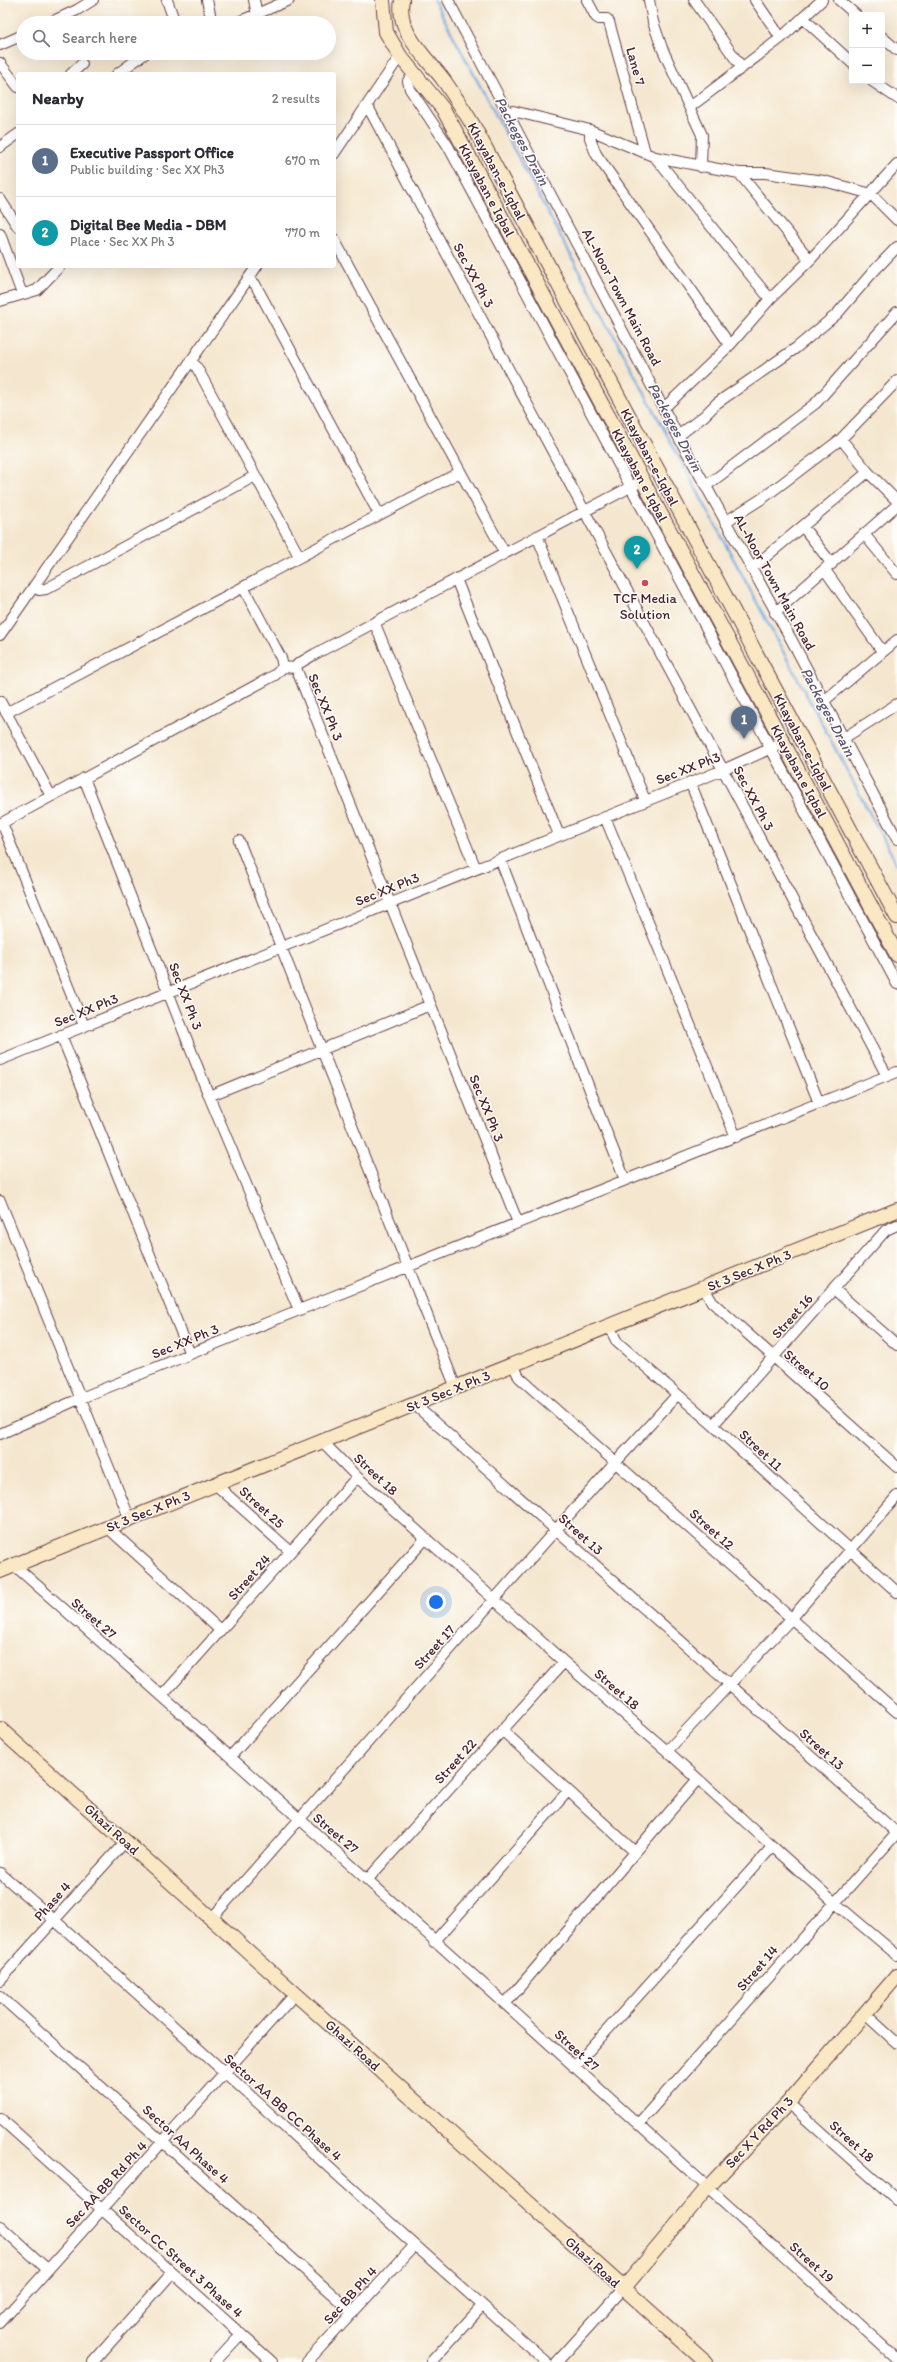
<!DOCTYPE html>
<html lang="en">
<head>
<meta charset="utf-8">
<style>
  :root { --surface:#fff; --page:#f2f2f3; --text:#2b2b33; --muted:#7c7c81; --line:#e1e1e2; --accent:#d1495b }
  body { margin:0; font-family:Itim,sans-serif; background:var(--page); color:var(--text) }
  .controls { position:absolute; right:12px; top:12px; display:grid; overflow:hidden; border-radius:4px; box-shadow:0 4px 16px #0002 }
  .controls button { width:36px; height:36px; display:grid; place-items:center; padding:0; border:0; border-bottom:1px solid var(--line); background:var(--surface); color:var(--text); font:20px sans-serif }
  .you { position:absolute; left:436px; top:1602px; width:14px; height:14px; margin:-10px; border:3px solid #fff; border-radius:50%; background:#1a73e8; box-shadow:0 0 0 6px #1a73e833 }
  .badge { display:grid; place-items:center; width:26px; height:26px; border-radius:50%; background:var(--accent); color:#fff; font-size:13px; font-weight:700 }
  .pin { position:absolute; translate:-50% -33px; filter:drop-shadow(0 1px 2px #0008) }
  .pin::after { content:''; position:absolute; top:21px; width:14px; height:12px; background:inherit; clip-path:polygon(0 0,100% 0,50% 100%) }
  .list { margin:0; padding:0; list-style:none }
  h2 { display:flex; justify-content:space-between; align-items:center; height:52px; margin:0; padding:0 16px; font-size:17px }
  h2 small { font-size:13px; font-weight:400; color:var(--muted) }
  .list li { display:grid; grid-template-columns:26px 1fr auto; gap:12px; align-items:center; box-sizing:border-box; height:72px; padding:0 16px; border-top:1px solid var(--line) }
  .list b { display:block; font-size:15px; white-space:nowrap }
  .list p { margin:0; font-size:13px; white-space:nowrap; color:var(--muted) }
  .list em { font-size:13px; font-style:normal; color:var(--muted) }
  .icon { flex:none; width:22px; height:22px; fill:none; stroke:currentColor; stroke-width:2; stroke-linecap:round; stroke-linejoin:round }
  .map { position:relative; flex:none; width:897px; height:2362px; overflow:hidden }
  .search { position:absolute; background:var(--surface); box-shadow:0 4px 16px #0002; left:16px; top:16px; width:320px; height:44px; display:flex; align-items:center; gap:10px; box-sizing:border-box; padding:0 14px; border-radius:22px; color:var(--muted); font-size:15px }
  .panel { position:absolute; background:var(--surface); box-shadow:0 4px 16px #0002; left:16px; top:72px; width:320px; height:196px; border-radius:4px }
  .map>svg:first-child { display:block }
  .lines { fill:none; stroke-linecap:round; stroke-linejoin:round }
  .stream { stroke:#76a9e2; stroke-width:2.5 }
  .street-casing { stroke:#643d44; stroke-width:12 }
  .secondary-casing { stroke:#643d44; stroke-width:16 }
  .street { stroke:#fff; stroke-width:10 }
  .secondary { stroke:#fae7c3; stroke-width:14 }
  .poi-dot { fill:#d1495b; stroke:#fdfcf7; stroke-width:1.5 }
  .labels { text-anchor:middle; stroke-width:3; stroke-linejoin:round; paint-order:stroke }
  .street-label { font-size:14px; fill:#4a1f2b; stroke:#fdfcf7 }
  .poi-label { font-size:14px; fill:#4a1f2b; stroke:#fdfcf7 }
  .water-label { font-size:15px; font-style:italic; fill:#5c5674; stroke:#fdfcf7 }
</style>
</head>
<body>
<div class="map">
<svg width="897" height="2362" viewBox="0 0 897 2362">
  <rect width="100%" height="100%" fill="#fdfcf7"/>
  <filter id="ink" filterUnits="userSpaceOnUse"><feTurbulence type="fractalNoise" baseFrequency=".025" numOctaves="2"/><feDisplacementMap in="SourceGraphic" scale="8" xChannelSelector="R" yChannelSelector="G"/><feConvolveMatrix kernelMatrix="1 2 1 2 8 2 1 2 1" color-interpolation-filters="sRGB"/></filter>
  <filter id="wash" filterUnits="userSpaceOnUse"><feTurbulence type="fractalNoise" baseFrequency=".012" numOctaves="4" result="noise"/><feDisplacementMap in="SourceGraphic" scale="16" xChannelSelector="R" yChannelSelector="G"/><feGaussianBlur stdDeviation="0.9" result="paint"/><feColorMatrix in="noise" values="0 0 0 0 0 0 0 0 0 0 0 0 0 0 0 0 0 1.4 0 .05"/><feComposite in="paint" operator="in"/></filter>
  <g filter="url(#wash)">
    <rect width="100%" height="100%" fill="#f5e7cf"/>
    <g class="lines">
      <path class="stream" d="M434,0L897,864"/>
    </g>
  </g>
  <g filter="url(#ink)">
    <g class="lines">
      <g class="street-casing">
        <path id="street" d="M167,0L175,23
          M207,0L212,23
          M254,0L257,15
          M448,0L678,436L791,639L897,839
          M587,0L596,17L599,19H607L609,22L645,152
          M649,0L653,22L662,48L702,135L701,167
          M694,0L742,68
          M839,0L856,15
          M803,18L852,63
          M49,23L77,10L93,0
          M236,23L289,0
          M882,37L897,50
          M781,38L822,0
          M0,45L23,35
          M0,63L18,87
          M71,74L82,64
          M117,74L146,53
          M416,75L408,81L410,89L448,146L897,984
          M872,81L897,98
          M367,105L887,1076
          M690,107L781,38L755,0
          M508,114L513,111L590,130L655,157L739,173H765L824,181L871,194L897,220
          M590,130V138L596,154L730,345
          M0,147L18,134
          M334,154L400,56
          M655,157L770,299
          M739,173L810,260
          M0,199L18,227
          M0,234L22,294
          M334,239L504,552
          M248,279L255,284L379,514
          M0,301L37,290L60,266
          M190,361L196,366L299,556
          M665,407L730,345L770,299L810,260L897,164
          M678,436L704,416L717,403L796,348L837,314L872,273L897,247
          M841,439L868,472L897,501
          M706,486L816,403L897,312
          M725,522L763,498L841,439L897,381
          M803,527L832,564
          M864,534L897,574
          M537,536L645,800
          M751,569L868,472
          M825,570L882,651
          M456,579L559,835
          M34,587L39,590L46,589L255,476
          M243,587L281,658L283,667
          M775,613L897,505
          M375,624L476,869
          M0,635L257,266
          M296,668L518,1223
          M0,701L51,796
          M824,701L897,640
          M6,713L460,472
          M844,738L897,704
          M84,778L209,1096L299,1310
          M690,782L819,1103
          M605,817L736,1137
          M2,823L84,1026
          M0,824L275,675L283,667L296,668L298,664L315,654L636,484
          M239,841L456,1388
          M500,859L625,1180
          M61,1035L190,1354
          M0,1060L723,770L776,746
          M209,1096L430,1005
          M0,1201L129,1517
          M704,1288L712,1302L897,1467
          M835,1290L897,1345
          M609,1326L617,1342L713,1425L897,1592
          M513,1364L519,1377L897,1712
          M415,1405L897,1833
          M713,1425L886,1230L897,1225
          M0,1434L81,1398L299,1310L897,1072
          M322,1441L357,1477L564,1662L667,1751L834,1902L897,1955
          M215,1484L290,1551
          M107,1527L220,1630
          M14,1565C311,1827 604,2093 897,2359
          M162,1696L357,1477
          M502,1730L635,1852
          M667,1751L791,1619L897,1496
          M231,1756L426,1538
          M0,1873C186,2032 362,2202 547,2362
          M368,1879L564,1662
          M212,1918L616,1462L677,1395
          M434,1942L568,1791
          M0,1980L125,1842
          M0,1996L353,2313
          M505,2004L697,1780
          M864,2013L897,2043
          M574,2067L772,1847
          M788,2103L897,2200
          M0,2118L272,2362
          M639,2123L897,1833
          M0,2226L47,2269
          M0,2323L296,1993
          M93,2362L172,2273
          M215,2362L241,2334
          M307,2362L414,2246
          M431,2362L482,2306
          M557,2362L623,2289"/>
      </g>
      <g class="secondary-casing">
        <path id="secondary" d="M383,0L386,32L400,56L443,109L457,134L897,955
          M402,0C396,31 424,55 442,78C453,93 463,109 473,125L897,917
          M0,1571L897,1210
          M0,1729L706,2362
          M623,2289L708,2187L788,2103L897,1976"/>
      </g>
      <use href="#street" class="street"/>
      <use href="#secondary" class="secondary"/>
    </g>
  </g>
  <circle class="poi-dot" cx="645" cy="583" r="4"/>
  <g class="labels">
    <g class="street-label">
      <text transform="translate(636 66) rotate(75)" y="5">Lane 7</text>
      <text transform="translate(497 171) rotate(62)" y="5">Khayaban-e-Iqbal</text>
      <text transform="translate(487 190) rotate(62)" y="5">Khayaban e Iqbal</text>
      <text transform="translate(474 275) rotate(62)" y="5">Sec XX Ph 3</text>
      <text transform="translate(622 297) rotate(62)" y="5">AL-Noor Town Main Road</text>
      <text transform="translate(650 457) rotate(62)" y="5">Khayaban-e-Iqbal</text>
      <text transform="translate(640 475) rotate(62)" y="5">Khayaban e Iqbal</text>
      <text transform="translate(775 582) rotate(61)" y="5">AL-Noor Town Main Road</text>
      <text transform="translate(326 707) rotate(68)" y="5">Sec XX Ph 3</text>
      <text transform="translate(803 742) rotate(62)" y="5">Khayaban-e-Iqbal</text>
      <text transform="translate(688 768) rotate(-21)" y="5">Sec XX Ph3</text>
      <text transform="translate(799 771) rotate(62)" y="5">Khayaban e Iqbal</text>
      <text transform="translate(754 798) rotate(62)" y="5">Sec XX Ph 3</text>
      <text transform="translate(387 889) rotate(-22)" y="5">Sec XX Ph3</text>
      <text transform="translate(186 996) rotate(69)" y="5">Sec XX Ph 3</text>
      <text transform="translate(86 1010) rotate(-22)" y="5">Sec XX Ph3</text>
      <text transform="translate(487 1108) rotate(68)" y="5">Sec XX Ph 3</text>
      <text transform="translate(749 1270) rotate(-22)" y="5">St 3 Sec X Ph 3</text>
      <text transform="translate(792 1316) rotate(-48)" y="5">Street 16</text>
      <text transform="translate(185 1341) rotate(-22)" y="5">Sec XX Ph 3</text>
      <text transform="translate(807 1370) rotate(41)" y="5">Street 10</text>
      <text transform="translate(448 1391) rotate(-22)" y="5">St 3 Sec X Ph 3</text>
      <text transform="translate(761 1450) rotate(43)" y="5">Street 11</text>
      <text transform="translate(376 1474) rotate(43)" y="5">Street 18</text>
      <text transform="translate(262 1507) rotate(42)" y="5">Street 25</text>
      <text transform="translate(148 1511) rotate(-22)" y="5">St 3 Sec X Ph 3</text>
      <text transform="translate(712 1529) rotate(42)" y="5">Street 12</text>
      <text transform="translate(581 1534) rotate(42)" y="5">Street 13</text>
      <text transform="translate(249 1577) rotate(-48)" y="5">Street 24</text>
      <text transform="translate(94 1618) rotate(41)" y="5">Street 27</text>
      <text transform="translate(434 1647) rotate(-48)" y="5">Street 17</text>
      <text transform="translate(617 1689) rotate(41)" y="5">Street 18</text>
      <text transform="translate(822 1749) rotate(42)" y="5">Street 13</text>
      <text transform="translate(455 1761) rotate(-48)" y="5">Street 22</text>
      <text transform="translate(112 1829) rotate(42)" y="5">Ghazi Road</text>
      <text transform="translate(336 1833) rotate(40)" y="5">Street 27</text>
      <text transform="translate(52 1901) rotate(-48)" y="5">Phase 4</text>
      <text transform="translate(757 1968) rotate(-49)" y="5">Street 14</text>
      <text transform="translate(353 2045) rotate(42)" y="5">Ghazi Road</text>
      <text transform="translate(577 2050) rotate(42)" y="5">Street 27</text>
      <text transform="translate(283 2107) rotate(42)" y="5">Sector AA BB CC Phase 4</text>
      <text transform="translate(759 2132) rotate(-47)" y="5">Sec X Y Rd Ph 3</text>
      <text transform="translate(852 2141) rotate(42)" y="5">Street 18</text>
      <text transform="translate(186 2144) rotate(42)" y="5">Sector AA Phase 4</text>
      <text transform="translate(106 2184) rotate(-47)" y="5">Sec AA BB Rd Ph 4</text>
      <text transform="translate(181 2261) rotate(42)" y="5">Sector CC Street 3 Phase 4</text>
      <text transform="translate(593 2262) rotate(42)" y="5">Ghazi Road</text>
      <text transform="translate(812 2262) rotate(42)" y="5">Street 19</text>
      <text transform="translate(350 2295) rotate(-48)" y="5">Sec BB Ph 4</text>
    </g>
    <g class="poi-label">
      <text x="645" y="603">TCF Media<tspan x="645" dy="16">Solution</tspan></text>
    </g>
    <g class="water-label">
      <text transform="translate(522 141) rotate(62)" y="5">Packeges Drain</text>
      <text transform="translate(675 427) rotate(62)" y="5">Packeges Drain</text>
      <text transform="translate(828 712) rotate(62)" y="5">Packeges Drain</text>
    </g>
  </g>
</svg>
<div class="controls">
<button>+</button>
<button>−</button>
</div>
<div class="you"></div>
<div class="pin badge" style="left:744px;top:739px;background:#5c6f8a">1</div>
<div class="pin badge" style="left:637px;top:569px;background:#0f9aa8">2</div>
<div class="search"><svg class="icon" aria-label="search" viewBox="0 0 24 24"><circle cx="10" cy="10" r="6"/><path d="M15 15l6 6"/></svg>Search here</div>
<section class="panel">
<h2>Nearby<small>2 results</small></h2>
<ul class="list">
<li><span class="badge" style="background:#5c6f8a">1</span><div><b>Executive Passport Office</b><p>Public building · Sec XX Ph3</p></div><em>670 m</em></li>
<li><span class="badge" style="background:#0f9aa8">2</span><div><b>Digital Bee Media - DBM</b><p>Place · Sec XX Ph 3</p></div><em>770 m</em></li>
</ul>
</section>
</div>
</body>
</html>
